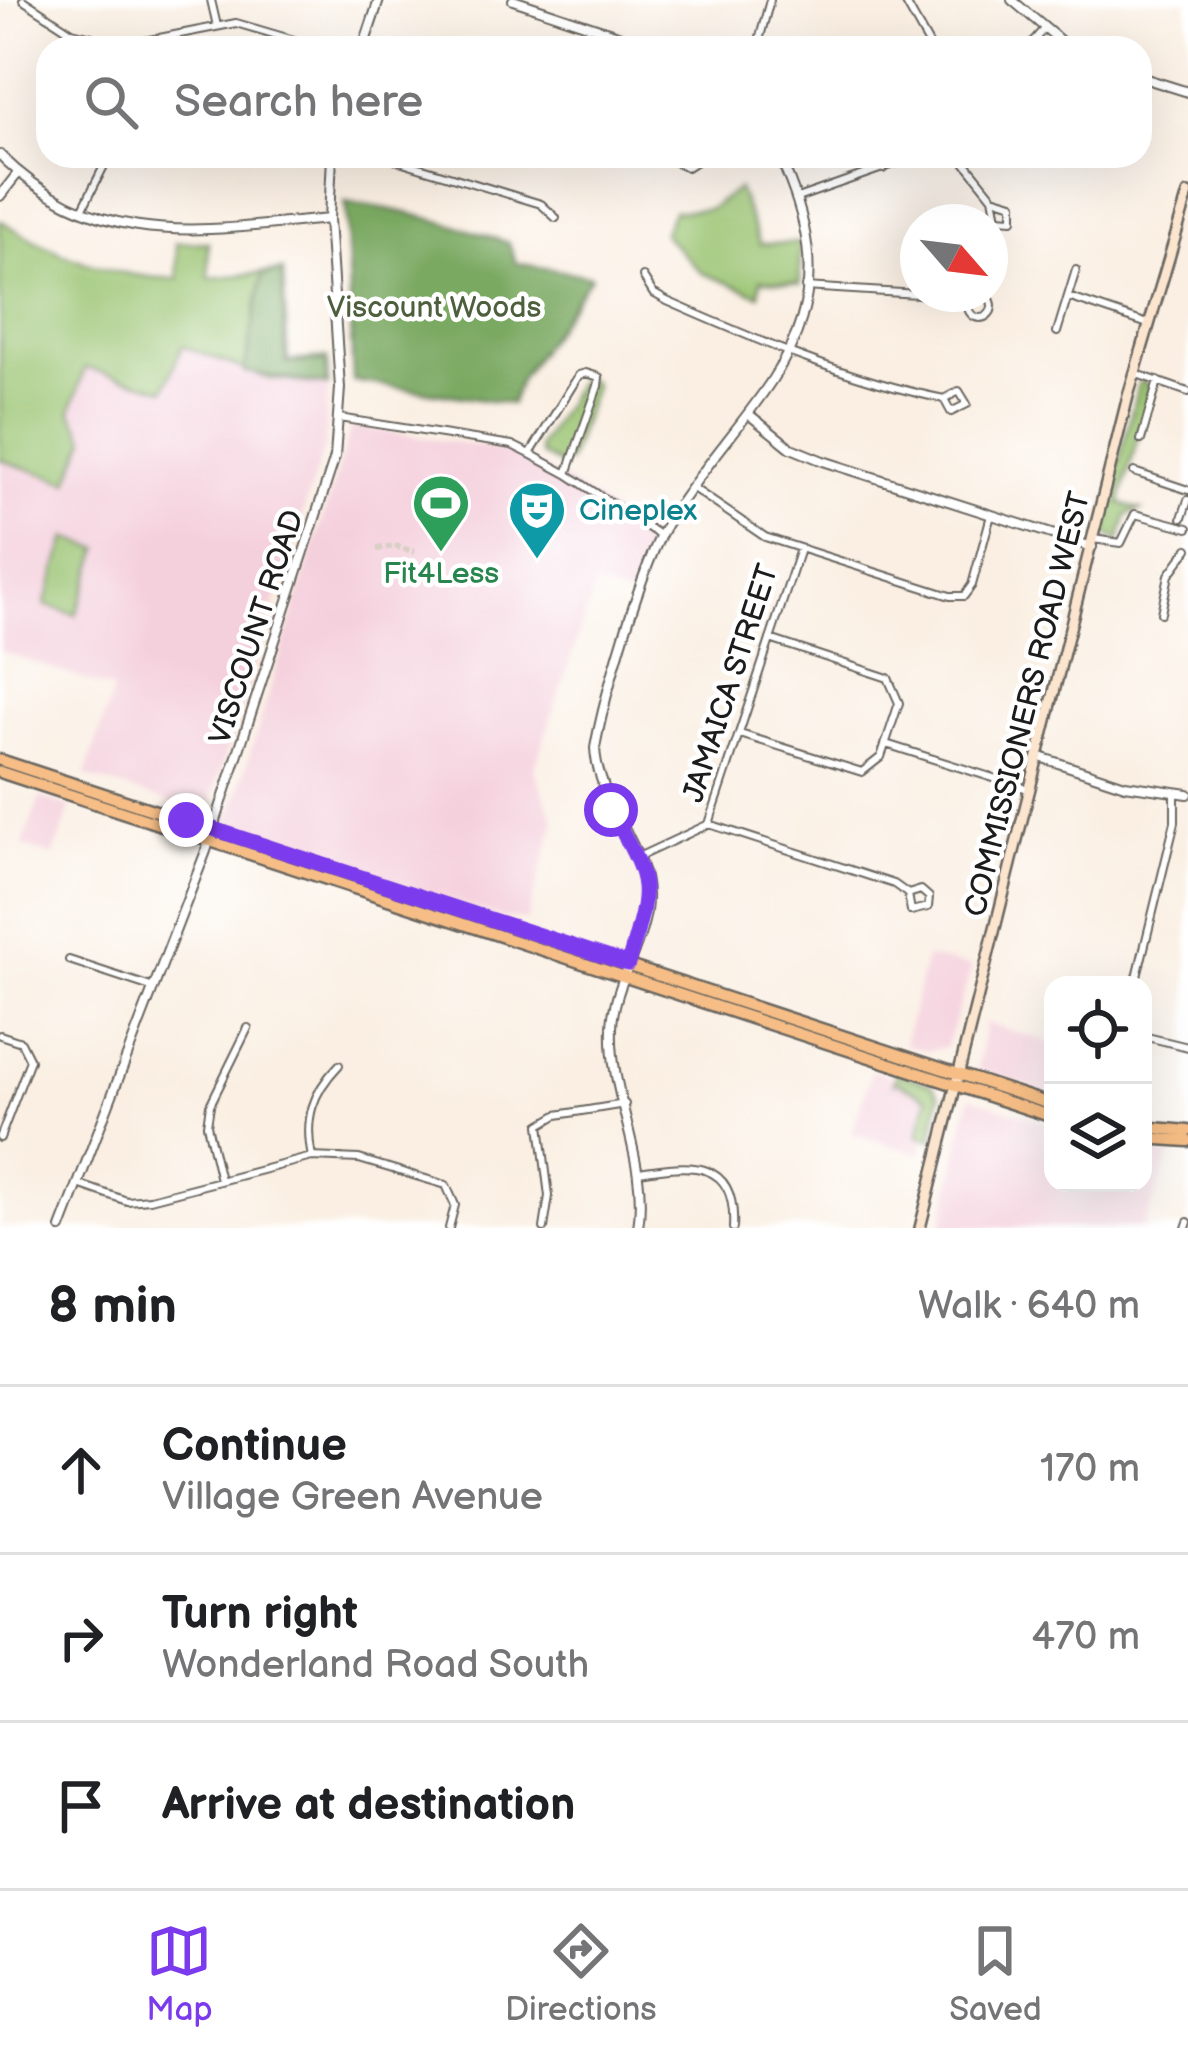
<!DOCTYPE html>
<html lang="en">
<head>
<meta charset="utf-8">
<style>
  :root { --surface:#fff; --page:#f2f2f2; --text:#202124; --muted:#757577; --line:#e0e0e0; --accent:#7c3aed }
  body { margin:0; font-family:"Balsamiq Sans",sans-serif; background:var(--page); color:var(--text) }
  .controls { position:absolute; right:36px; bottom:36px; display:grid; overflow:hidden; border-radius:24px; box-shadow:0 12px 48px #0002 }
  .controls button { width:108px; height:108px; display:grid; place-items:center; padding:0; border:0; border-bottom:3px solid var(--line); background:var(--surface); color:var(--text); font:60px sans-serif }
  .compass { position:absolute; left:900px; top:204px; width:108px; height:108px; border-radius:50%; background:var(--surface); box-shadow:0 12px 48px #0002; rotate:118deg }
  .stop { position:absolute; width:36px; height:36px; margin:-27px; border:9px solid #7c3aed; border-radius:50%; background:#fff }
  .stop.end { background:#7c3aed; border-color:#fff; box-shadow:0 3px 12px #0008 }
  .list { margin:0; padding:0; list-style:none }
  h2 { display:flex; justify-content:space-between; align-items:center; height:156px; margin:0; padding:0 48px; font-size:51px }
  h2 small { font-size:39px; font-weight:400; color:var(--muted) }
  .list li { display:grid; grid-template-columns:78px 1fr auto; gap:36px; align-items:center; box-sizing:border-box; height:168px; padding:0 48px; border-top:3px solid var(--line) }
  .list b { display:block; font-size:45px; white-space:nowrap }
  .list p { margin:0; font-size:39px; white-space:nowrap; color:var(--muted) }
  .list em { font-size:39px; font-style:normal; color:var(--muted) }
  .icon { flex:none; width:66px; height:66px; fill:none; stroke:currentColor; stroke-width:2; stroke-linecap:round; stroke-linejoin:round }
  .map { position:relative; flex:none; width:1188px; height:1228px; overflow:hidden }
  .search { position:absolute; background:var(--surface); box-shadow:0 12px 48px #0002; left:36px; right:36px; top:36px; height:132px; display:flex; align-items:center; gap:30px; box-sizing:border-box; padding:0 42px; border-radius:36px; color:var(--muted); font-size:45px }
  .sheet { height:660px; background:var(--surface) }
  nav { display:flex; justify-content:space-around; align-items:center; box-sizing:border-box; height:168px; border-top:3px solid var(--line); background:var(--surface); font-size:33px; color:var(--muted) }
  nav a { display:grid; justify-items:center; gap:6px }
  nav .on { color:var(--accent) }
  .map>svg:first-child { display:block }
  .built { fill:#f4cfdc }
  .green { fill:#99c370; stroke:#5a7046; stroke-width:3 }
  .forest { fill:#7aa962; stroke:#4b623f; stroke-width:3 }
  .lines { fill:none; stroke-linecap:round; stroke-linejoin:round }
  .minor-tunnel { stroke:#d9cfc4; stroke-width:6; stroke-dasharray:6 3; stroke-linecap:butt }
  .minor-casing { stroke:#6a6661; stroke-width:10 }
  .tertiary-casing { stroke:#6a6661; stroke-width:12 }
  .secondary-casing { stroke:#6a6661; stroke-width:14 }
  .primary-casing { stroke:#6a6661; stroke-width:15 }
  .minor { stroke:#fff; stroke-width:6 }
  .tertiary { stroke:#fff; stroke-width:8 }
  .secondary { stroke:#fbe5cf; stroke-width:9 }
  .primary { stroke:#f6be86; stroke-width:10 }
  .route { stroke:#7c3aed; stroke-width:15 }
  .labels { text-anchor:middle; stroke-width:9; stroke-linejoin:round; paint-order:stroke }
  .park-label { font-size:30px; fill:#4e5f3e; stroke:#fff }
  .culture-label { font-size:30px; fill:#0d838f; stroke:#fff; text-anchor:start }
  .leisure-label { font-size:30px; fill:#27864d; stroke:#fff }
  .street-label { font-size:30px; fill:#1c1c1c; stroke:#fff }
</style>
</head>
<body>
<div class="map">
<svg width="1188" height="1228" viewBox="0 0 1188 1228">
  <rect width="100%" height="100%" fill="#fff"/>
  <filter id="ink" filterUnits="userSpaceOnUse"><feTurbulence type="fractalNoise" baseFrequency=".00833" numOctaves="2"/><feDisplacementMap in="SourceGraphic" scale="24" xChannelSelector="R" yChannelSelector="G"/><feConvolveMatrix kernelMatrix="1 2 1 2 8 2 1 2 1" color-interpolation-filters="sRGB"/></filter>
  <filter id="wash" filterUnits="userSpaceOnUse"><feTurbulence type="fractalNoise" baseFrequency=".004" numOctaves="4" result="noise"/><feDisplacementMap in="SourceGraphic" scale="48" xChannelSelector="R" yChannelSelector="G"/><feGaussianBlur stdDeviation="2.7" result="paint"/><feColorMatrix in="noise" values="0 0 0 0 0 0 0 0 0 0 0 0 0 0 0 0 0 1.4 0 .05"/><feComposite in="paint" operator="in"/></filter>
  <g filter="url(#wash)">
    <rect width="100%" height="100%" fill="#faefe2"/>
    <path class="built" d="M181,346L269,379L328,385L325,444L207,814L85,776L113,690L0,651V460L69,481L71,412L85,367L165,389Z
      M351,426L512,452L554,473L653,539L634,598L595,586L534,769L555,821L527,921L500,917L362,872L235,827L230,819Z
      M40,797L71,807L54,856L22,846Z
      M926,957L972,967L946,1047L929,1051L904,1044Z
      M985,1023L1053,1043V1095L977,1069Z
      M872,1070L933,1092L921,1154L852,1133Z
      M970,1097L1053,1125V1183H1143V1151L1171,1155L1143,1228H942Z"/>
    <path class="green" d="M738,189L760,244L800,243V284L761,280L759,295L702,273L663,234L673,211L709,209Z
      M0,220C54,255 113,278 178,279L176,243L208,242L209,278L283,271L288,361L327,358L328,385L269,379L182,346L165,389L85,368L71,411L86,438L69,482L0,460Z
      M587,378L594,385L592,393L569,461L560,465L541,455L539,447L577,383Z
      M1143,380L1151,389L1120,503L1141,510L1127,515L1120,540L1102,533L1138,384Z
      M67,538L100,549L76,615L45,605Z
      M896,1072L933,1085L940,1095L932,1140L918,1135L928,1098L896,1081L893,1085Z"/>
    <path class="forest" d="M345,203C402,208 456,225 509,243L516,263L591,276L519,381L511,404L353,381Z
      M282,272L286,363L326,361L328,385L244,372L262,275Z"/>
  </g>
  <g filter="url(#ink)">
    <g class="lines">
      <path class="minor-tunnel" d="M377,549L394,546L415,552"/>
      <g class="minor-casing">
        <path id="minor" d="M23,0L72,32L109,41H144L236,23L321,48
          M211,0L217,26
          M904,0L931,48
          M757,48L770,0
          M1027,48L1043,30
          M383,156L541,204L556,218
          M661,156L687,167L704,156
          M878,156L883,169
          M960,156L993,197L1013,203V219L997,218L993,197
          M797,198L917,156
          M82,210L109,156
          M643,277L653,293L667,301C758,341 846,379 944,399L959,391L967,404L951,412L944,399
          M805,287L918,294
          M919,294L968,304
          M968 306a12 12 0 1 1 24 0a12 12 0 1 1-24 0Z
          M1068,297L1148,324
          M1057,332L1076,270
          M1134,373L1188,392
          M339,418L512,445L530,454L579,375L586,373L599,377L598,386L567,474L661,536
          M1141,440L1158,381
          M530,454L567,474
          M1134,472L1188,490
          M693,488L765,537L950,596H964L972,585L991,515
          M1182,518L1188,500
          M1093,539L1121,543L1135,514L1188,528
          M1161,613L1169,575L1188,549
          M740,734L862,772L881,757L899,703L888,678L770,639
          M886,744L1031,790
          M709,824L894,884L908,894L921,890L929,897L928,907L911,911L908,894
          M638,857L709,824L800,549
          M69,960L154,988
          M1135,985L1175,822V793
          M0,1035L21,1042L30,1060L0,1138
          M1143,1036L1188,1047
          M312,1157C304,1119 312,1093 339,1065
          M639,1172C690,1164 737,1158 733,1228
          M220,1180L207,1125L210,1105L248,1028
          M78,1184L127,1201L150,1199L312,1157L359,1159L446,1185L455,1205L449,1228
          M544,1228L549,1196L540,1125L557,1115L625,1104
          M1186,1228L1188,1222"/>
      </g>
      <g class="tertiary-casing">
        <path id="tertiary" d="M513,0L656,48
          M1012,0L1069,48
          M363,48L379,0
          M1140,77L1188,92
          M0,155C100,253 202,230 329,219
          M0,196L18,173
          M751,416L791,448L823,461L1092,547
          M1040,757L1125,785L1188,794
          M61,1228L206,851L335,457L340,388L329,219L332,156
          M638,1228C649,1159 609,1095 612,1028C613,982 649,938 647,894C646,845 598,804 595,748C604,697 642,564 668,522C750,391 863,334 779,156"/>
      </g>
      <g class="secondary-casing">
        <path id="secondary" d="M920,1228L1128,396L1188,194"/>
      </g>
      <g class="primary-casing">
        <path id="primary" d="M0,760L1053,1105
          M0,772L1053,1117
          M1143,1127L1188,1131
          M1143,1138L1188,1141"/>
      </g>
      <use href="#minor" class="minor"/>
      <use href="#tertiary" class="tertiary"/>
      <use href="#secondary" class="secondary"/>
      <use href="#primary" class="primary"/>
    </g>
  </g>
  <g class="lines" filter="url(#ink)">
    <path class="route" d="M186,820L628,964C652,880 652,888 611,810"/>
  </g>
  <defs>
    <g id="stadium-pin" transform="scale(3)"><path d="M0 17L-7.5 6A9.5 9.5 0 1 1 7.5 6Z" fill="#2e9e5b" stroke="#fff"/><path d="M0-5a6.5 5 0 1 0 0 10a6.5 5 0 1 0 0-10ZM-3.5-1.8h7v3.6h-7Z" fill="#fff"/></g>
    <g id="theatre-pin" transform="scale(3)"><path d="M0 17L-7.5 6A9.5 9.5 0 1 1 7.5 6Z" fill="#0f9aa8" stroke="#fff"/><path d="M-5-5.5Q0-4 5-5.5V0Q5 5 0 6Q-5 5-5 0ZM-3.3-2.5H-1v1.5H-3.3ZM1-2.5H3.3v1.5H1ZM-2.8 1Q0 5.5 2.8 1Z" fill="#fff"/></g>
  </defs>
  <g fill-rule="evenodd">
    <use href="#stadium-pin" x="441" y="503"/>
    <use href="#theatre-pin" x="537" y="510"/>
  </g>
  <g class="labels">
    <g class="park-label">
      <text x="434" y="317">Viscount Woods</text>
    </g>
    <g class="culture-label">
      <text x="579" y="520">Cineplex</text>
    </g>
    <g class="leisure-label">
      <text x="441" y="583">Fit4Less</text>
    </g>
    <g class="street-label">
      <text transform="translate(256 627) rotate(-72)" y="10">VISCOUNT ROAD</text>
      <text transform="translate(730 683) rotate(-72)" y="10">JAMAICA STREET</text>
      <text transform="translate(1027 704) rotate(-76)" y="10">COMMISSIONERS ROAD WEST</text>
    </g>
  </g>
</svg>
<div class="controls">
<button><svg class="icon" aria-label="locate" viewBox="0 0 24 24"><circle cx="12" cy="12" r="6"/><path d="M12 2v4M12 18v4M2 12h4M18 12h4"/></svg></button>
<button><svg class="icon" aria-label="layers" viewBox="0 0 24 24"><path d="M12 4l9 5-9 5-9-5zM3 14l9 5 9-5"/></svg></button>
</div>
<svg class="compass" viewBox="-18 -18 36 36"><path d="M0-13l5 13h-10z" fill="#e53935"/><path d="M0 13l5-13h-10z" fill="#757577"/></svg>
<div class="stop" style="left:611px;top:810px"></div>
<div class="stop end" style="left:186px;top:820px"></div>
<div class="search"><svg class="icon" aria-label="search" viewBox="0 0 24 24"><circle cx="10" cy="10" r="6"/><path d="M15 15l6 6"/></svg>Search here</div>
</div>
<section class="sheet">
<h2>8 min<small>Walk · 640 m</small></h2>
<ul class="list">
<li><svg class="icon" aria-label="ahead" viewBox="0 0 24 24"><path d="M12 20V5M6 11l6-6 6 6"/></svg><div><b>Continue</b><p>Village Green Avenue</p></div><em>170 m</em></li>
<li><svg class="icon" aria-label="right" viewBox="0 0 24 24"><path d="M7 20v-9h11M14 6l5 5-5 5"/></svg><div><b>Turn right</b><p>Wonderland Road South</p></div><em>470 m</em></li>
<li><svg class="icon" aria-label="arrive" viewBox="0 0 24 24"><path d="M6 21V4h12l-3 4 3 4H6"/></svg><div><b>Arrive at destination</b></div></li>
</ul>
</section>
<nav>
<a class="on"><svg class="icon" aria-label="map" viewBox="0 0 24 24"><path d="M3 6l6-2 6 2 6-2v14l-6 2-6-2-6 2zM9 4v14M15 6v14"/></svg>Map</a>
<a><svg class="icon" aria-label="directions" viewBox="0 0 24 24"><path d="M12 3l9 9-9 9-9-9zM9 14v-3h6M13 9l2 2-2 2"/></svg>Directions</a>
<a><svg class="icon" aria-label="saved" viewBox="0 0 24 24"><path d="M7 4h10v16l-5-4-5 4z"/></svg>Saved</a>
</nav>
</body>
</html>
